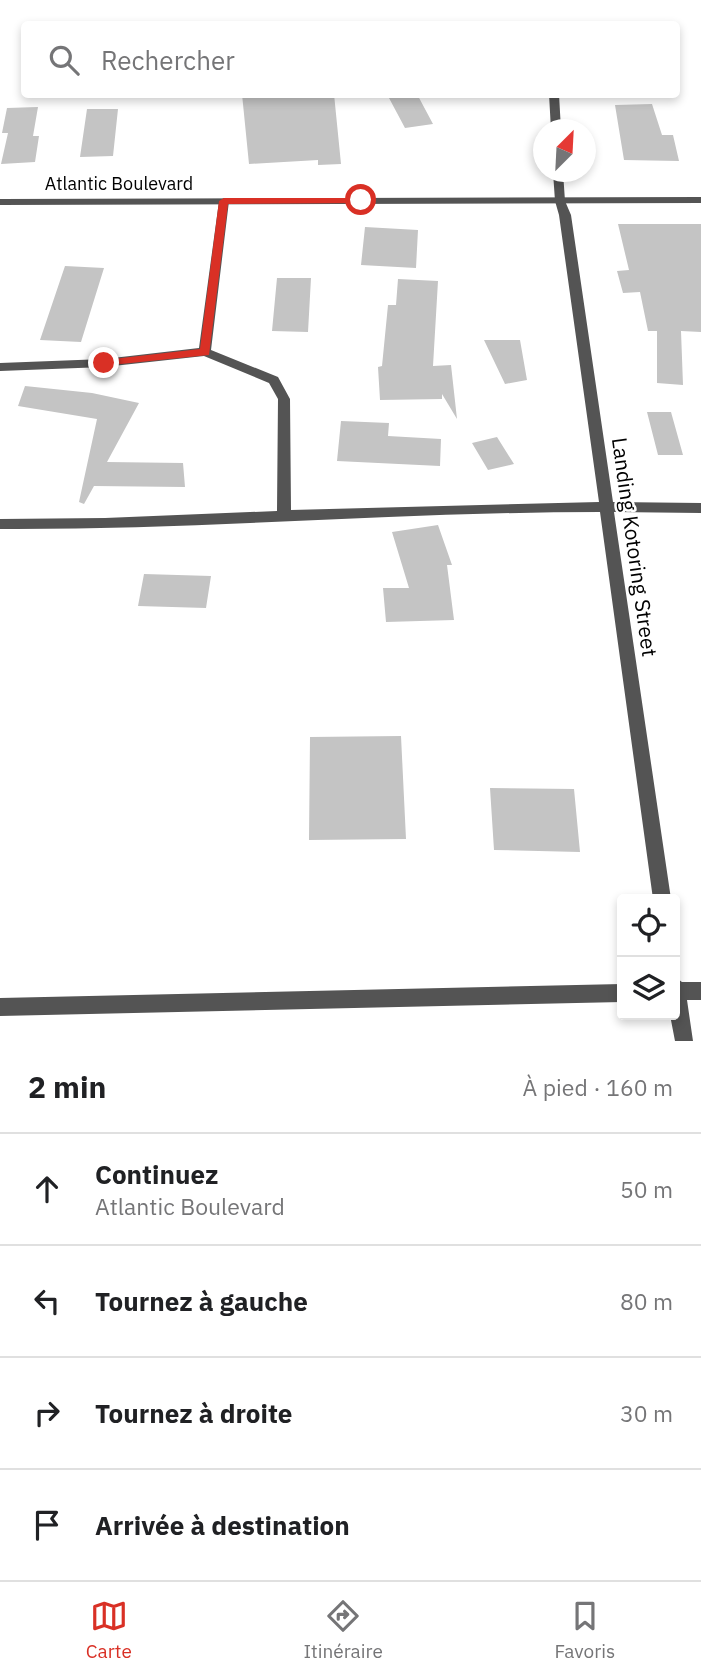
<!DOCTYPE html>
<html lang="fr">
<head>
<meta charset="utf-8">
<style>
  :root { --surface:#fff; --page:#f6f6f6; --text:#202124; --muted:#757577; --line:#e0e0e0; --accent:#d93025 }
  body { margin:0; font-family:"IBM Plex Sans",sans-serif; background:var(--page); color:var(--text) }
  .controls { position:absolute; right:21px; bottom:21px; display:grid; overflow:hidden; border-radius:7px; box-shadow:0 4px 10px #0003 }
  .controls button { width:63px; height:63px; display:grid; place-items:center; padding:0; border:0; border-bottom:2px solid var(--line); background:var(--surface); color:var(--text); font:35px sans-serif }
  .compass { position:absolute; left:533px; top:119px; width:63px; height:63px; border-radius:50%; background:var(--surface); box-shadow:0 4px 10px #0003; rotate:24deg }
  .stop { position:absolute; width:21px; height:21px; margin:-16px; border:5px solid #d93025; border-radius:50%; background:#fff }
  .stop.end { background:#d93025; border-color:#fff; box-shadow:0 2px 7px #0008 }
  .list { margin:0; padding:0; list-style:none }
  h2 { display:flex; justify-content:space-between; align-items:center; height:91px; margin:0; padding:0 28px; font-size:30px }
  h2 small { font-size:23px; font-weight:400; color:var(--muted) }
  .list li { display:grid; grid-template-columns:46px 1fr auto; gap:21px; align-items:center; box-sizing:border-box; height:112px; padding:0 28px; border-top:2px solid var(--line) }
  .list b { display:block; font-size:26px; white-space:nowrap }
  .list p { margin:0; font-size:23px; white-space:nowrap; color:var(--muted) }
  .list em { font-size:23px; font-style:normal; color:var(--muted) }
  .icon { flex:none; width:38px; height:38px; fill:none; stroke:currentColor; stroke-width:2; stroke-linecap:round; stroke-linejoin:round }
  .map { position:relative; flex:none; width:701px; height:1041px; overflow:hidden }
  .search { position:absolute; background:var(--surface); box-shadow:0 4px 10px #0003; left:21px; right:21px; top:21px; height:77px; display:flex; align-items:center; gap:18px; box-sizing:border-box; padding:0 24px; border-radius:7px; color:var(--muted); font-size:26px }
  .sheet { height:539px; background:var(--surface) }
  nav { display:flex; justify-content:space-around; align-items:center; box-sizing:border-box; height:98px; border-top:2px solid var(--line); background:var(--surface); font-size:19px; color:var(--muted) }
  nav a { display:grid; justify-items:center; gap:4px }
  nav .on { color:var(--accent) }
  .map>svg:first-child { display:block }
  .building { fill:#c4c4c4 }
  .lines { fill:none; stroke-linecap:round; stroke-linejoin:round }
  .minor { fill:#545454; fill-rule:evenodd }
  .tertiary { fill:#545454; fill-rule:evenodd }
  .route { fill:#d93025 }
  .labels { text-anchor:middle; stroke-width:5; stroke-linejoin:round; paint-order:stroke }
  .far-street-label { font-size:18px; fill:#000; stroke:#fff }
  .street-label { font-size:21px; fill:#000; stroke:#fff }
</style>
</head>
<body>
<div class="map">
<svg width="701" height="1041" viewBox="0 0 701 1041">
  <rect width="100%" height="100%" fill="#fff"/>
  <path class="building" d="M242,94H334L341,164L318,165V160L249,164Z
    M417,94L433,124L405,128L389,98Z
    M652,104L662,135H673L679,161L624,160L615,105Z
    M38,107L33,136H39L35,162L1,164L8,133H2L7,108Z
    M87,109H118L113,156L80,157Z
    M618,224H701V332L681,331L683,385L657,383V331H648L640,292L623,293L617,271L629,270Z
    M365,227L418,230L416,268L361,265Z
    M65,266L104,268L81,342L40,340Z
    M277,278H311L308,332L272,331Z
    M398,279L438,281L433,366L451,365L457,419L442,394V399L380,400L378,367L382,366L388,305H396Z
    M484,340H520L527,380L505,384Z
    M25,386L92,393L139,403L107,462L183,463L185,487L94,486L84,504L79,502L97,419L18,406Z
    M647,412H671L683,455H658Z
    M341,421L389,423L388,436L441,439L440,466L337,461Z
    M497,437L514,464L488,470L472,443Z
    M438,525L452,565H447L454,620L386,622L383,588H409L392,532Z
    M144,574L211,576L206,608L138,606Z
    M401,736L406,839L309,840L310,737Z
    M490,788L574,789L580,852L494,850Z"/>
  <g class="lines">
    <path class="minor" d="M549,94H559L561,130H551Z
      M553,172H563L565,201L571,215L613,502L701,503V513L614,512L671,899H653L600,512C400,512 200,530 0,529V519L105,518L277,511L278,399L269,383L204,356L104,367L0,371V363L104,359L199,348L219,201L224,198L229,201L211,350L278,377L290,399L291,510L599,502L559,215L555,201Z
      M675,977L682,982H701V1000H687L693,1041H675L670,1015H675Z
      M622,984V1002L0,1016V998Z"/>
    <path class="tertiary" d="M701,197V203L0,205V199Z"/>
  </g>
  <path class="route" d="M224,198H361L365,200L361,203L228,204L209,355L101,366L99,363L104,360L200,349L219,201Z"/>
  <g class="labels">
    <g class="far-street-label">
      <text x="119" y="190">Atlantic Boulevard</text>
    </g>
    <g class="street-label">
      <text transform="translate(634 547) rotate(82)" y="7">Landing Kotoring Street</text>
    </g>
  </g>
</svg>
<div class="controls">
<button><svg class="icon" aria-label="locate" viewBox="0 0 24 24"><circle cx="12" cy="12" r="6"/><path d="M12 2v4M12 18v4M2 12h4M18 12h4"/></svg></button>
<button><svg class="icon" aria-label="layers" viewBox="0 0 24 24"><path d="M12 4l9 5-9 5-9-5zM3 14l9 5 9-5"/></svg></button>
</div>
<svg class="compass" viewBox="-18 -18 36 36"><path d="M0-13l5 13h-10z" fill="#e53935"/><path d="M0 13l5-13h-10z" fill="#757577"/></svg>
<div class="stop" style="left:361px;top:200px"></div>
<div class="stop end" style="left:104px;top:363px"></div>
<div class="search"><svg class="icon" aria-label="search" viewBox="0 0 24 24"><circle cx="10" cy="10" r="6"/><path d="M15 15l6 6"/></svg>Rechercher</div>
</div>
<section class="sheet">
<h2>2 min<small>À pied · 160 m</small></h2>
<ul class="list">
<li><svg class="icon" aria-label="ahead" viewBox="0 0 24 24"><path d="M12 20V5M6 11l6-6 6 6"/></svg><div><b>Continuez</b><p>Atlantic Boulevard</p></div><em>50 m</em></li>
<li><svg class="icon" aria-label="left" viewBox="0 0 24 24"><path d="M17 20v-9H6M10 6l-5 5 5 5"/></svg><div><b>Tournez à gauche</b></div><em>80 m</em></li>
<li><svg class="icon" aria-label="right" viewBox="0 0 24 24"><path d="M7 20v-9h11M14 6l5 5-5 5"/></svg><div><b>Tournez à droite</b></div><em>30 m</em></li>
<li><svg class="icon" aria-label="arrive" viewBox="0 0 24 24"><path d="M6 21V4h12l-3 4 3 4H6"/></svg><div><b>Arrivée à destination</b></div></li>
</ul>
</section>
<nav>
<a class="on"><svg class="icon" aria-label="map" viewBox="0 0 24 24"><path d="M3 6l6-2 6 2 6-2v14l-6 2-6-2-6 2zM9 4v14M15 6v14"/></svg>Carte</a>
<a><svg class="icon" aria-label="directions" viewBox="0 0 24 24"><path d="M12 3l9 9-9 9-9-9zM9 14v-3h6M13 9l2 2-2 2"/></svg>Itinéraire</a>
<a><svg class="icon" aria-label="saved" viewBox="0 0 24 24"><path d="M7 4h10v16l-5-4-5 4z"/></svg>Favoris</a>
</nav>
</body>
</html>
